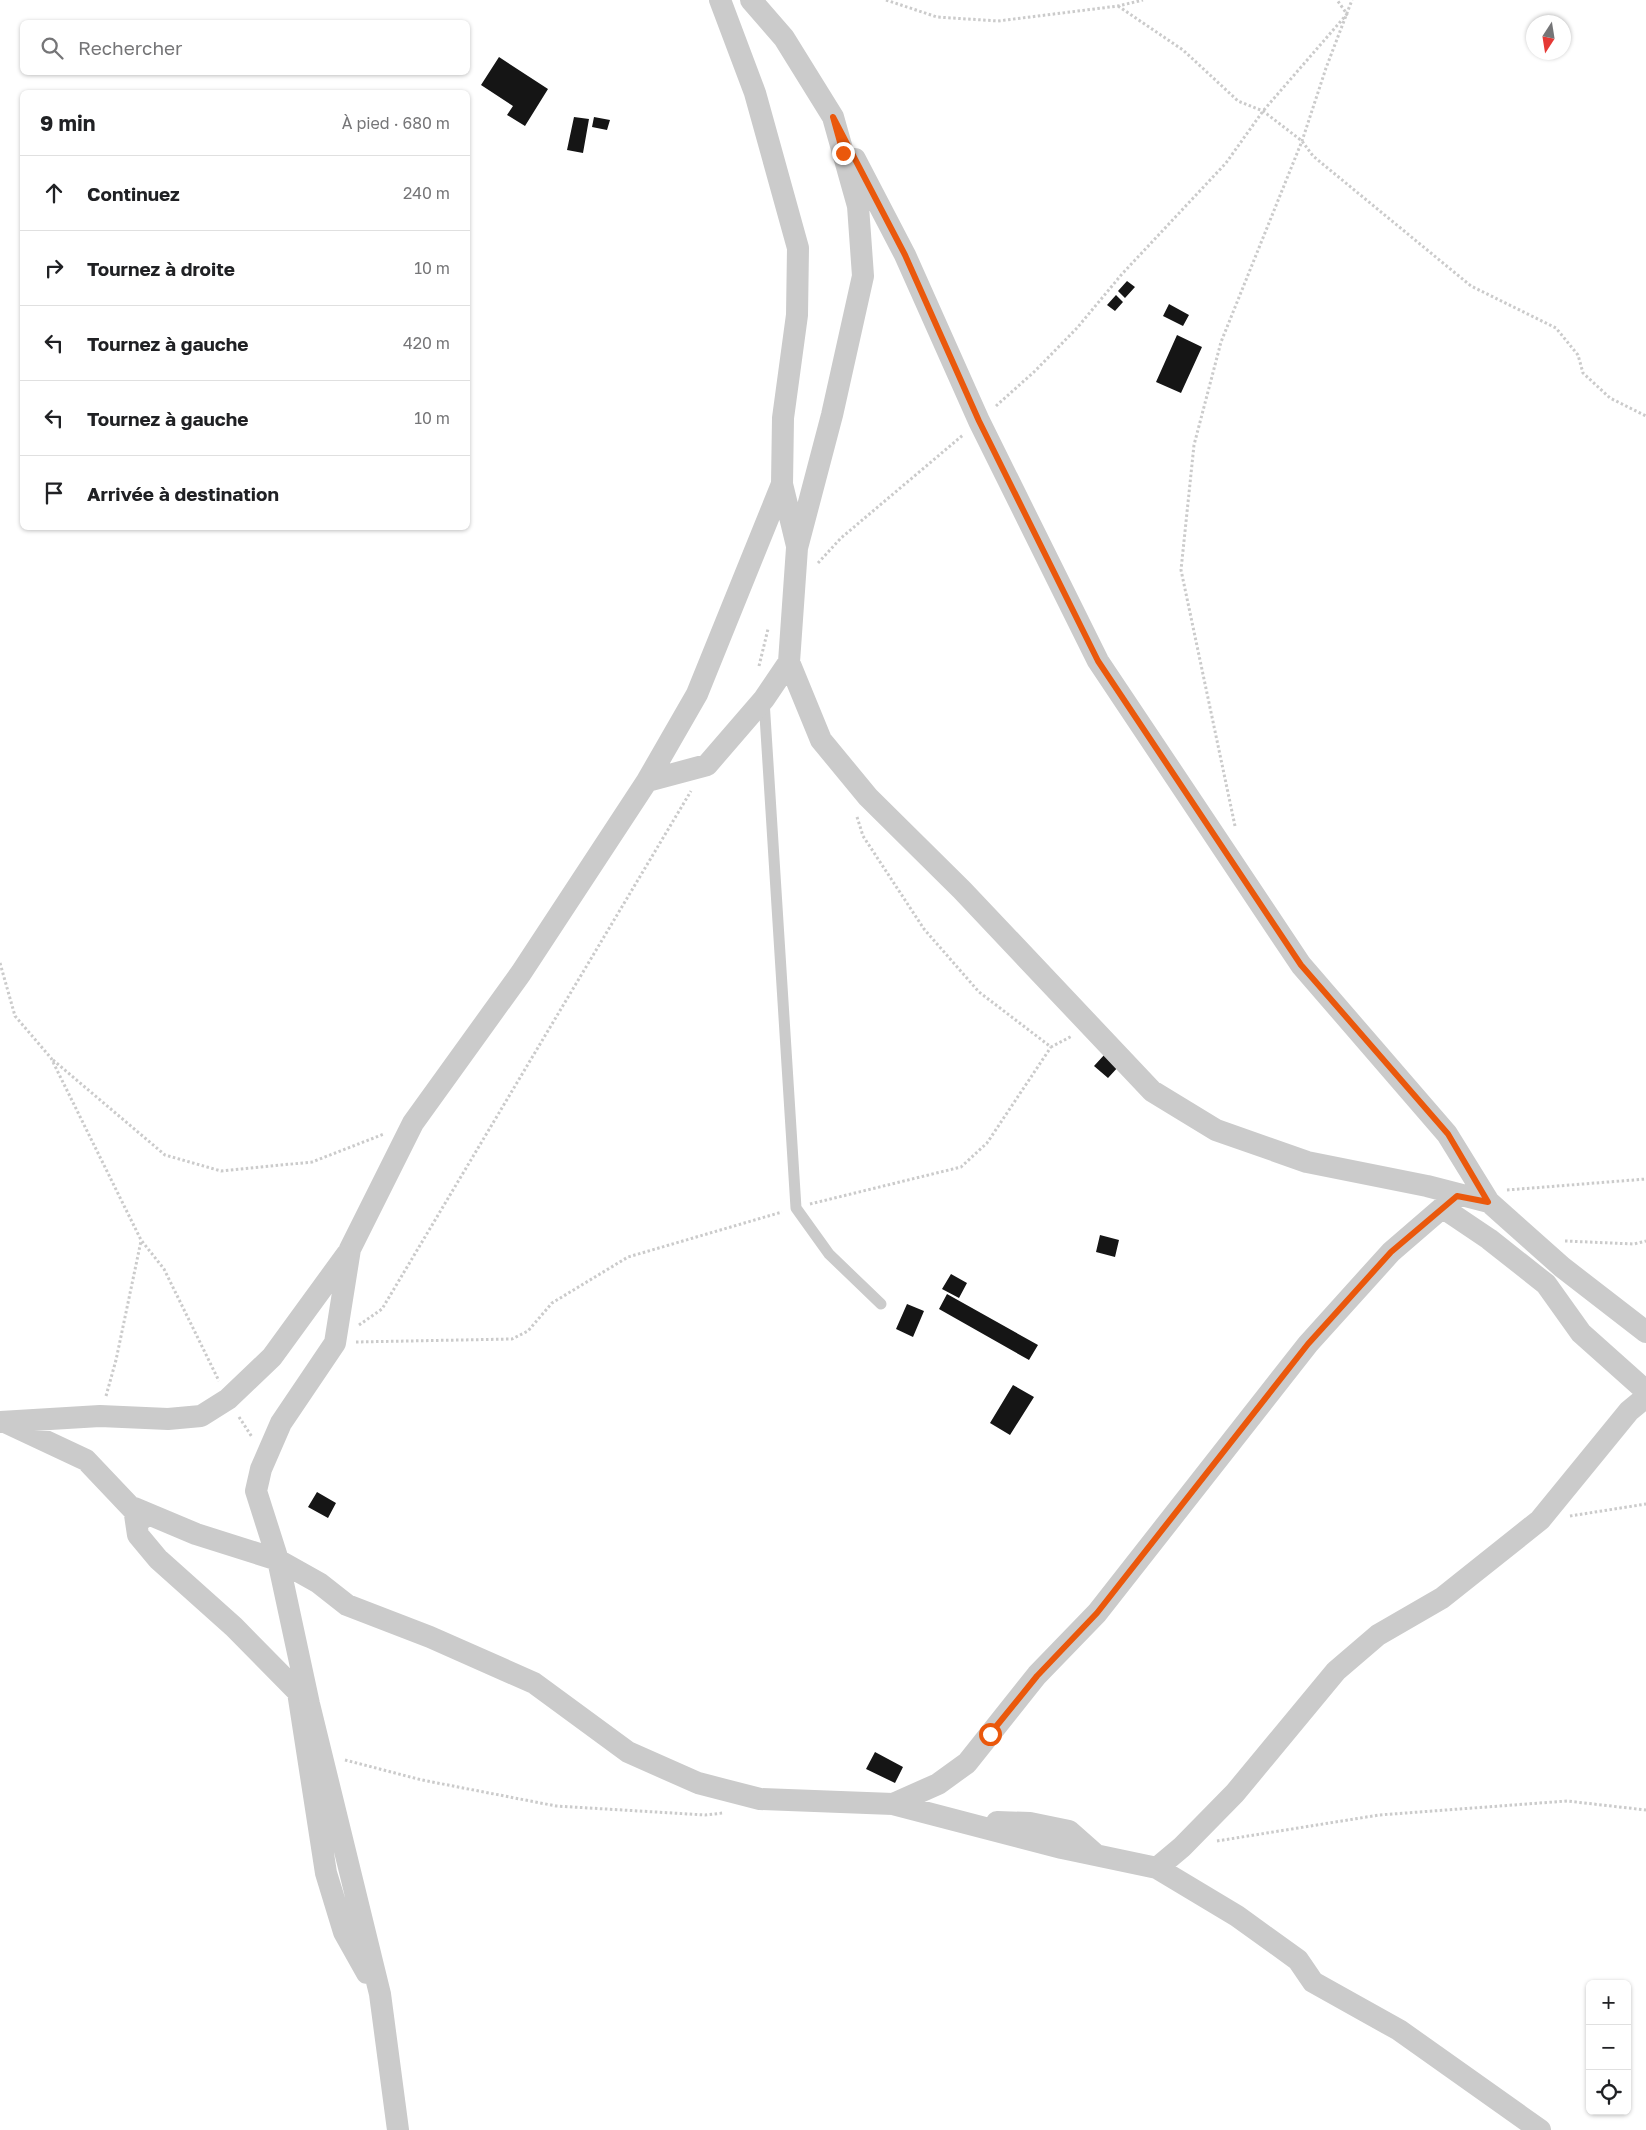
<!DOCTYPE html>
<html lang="fr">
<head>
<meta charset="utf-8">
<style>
  :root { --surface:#fff; --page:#f6f6f6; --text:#202124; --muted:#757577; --line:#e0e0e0 }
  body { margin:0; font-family:"Golos Text",sans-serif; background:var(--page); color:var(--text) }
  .controls { position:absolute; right:15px; bottom:15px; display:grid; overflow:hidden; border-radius:8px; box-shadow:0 1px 4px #0004 }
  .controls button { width:45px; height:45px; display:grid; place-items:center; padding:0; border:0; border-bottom:1px solid var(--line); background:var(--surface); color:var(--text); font:25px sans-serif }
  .compass { position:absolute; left:1526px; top:15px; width:45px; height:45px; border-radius:50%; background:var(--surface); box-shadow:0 1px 4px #0004; rotate:192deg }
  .stop { position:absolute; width:15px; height:15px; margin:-11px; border:4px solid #ea580c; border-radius:50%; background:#fff }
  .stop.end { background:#ea580c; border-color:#fff; box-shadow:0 1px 5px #0008 }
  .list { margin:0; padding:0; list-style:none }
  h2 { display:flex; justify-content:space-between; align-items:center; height:65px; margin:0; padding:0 20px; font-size:21px }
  h2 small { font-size:16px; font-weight:400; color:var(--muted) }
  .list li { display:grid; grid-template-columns:32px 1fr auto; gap:15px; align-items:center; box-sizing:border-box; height:75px; padding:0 20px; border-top:1px solid var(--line) }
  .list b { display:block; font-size:19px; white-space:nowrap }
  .list em { font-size:16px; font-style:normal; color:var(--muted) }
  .icon { flex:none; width:28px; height:28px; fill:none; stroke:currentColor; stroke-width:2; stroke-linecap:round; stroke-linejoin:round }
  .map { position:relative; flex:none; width:1646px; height:2130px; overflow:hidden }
  .search { position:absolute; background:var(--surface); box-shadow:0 1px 4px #0004; left:20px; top:20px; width:450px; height:55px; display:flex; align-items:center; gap:12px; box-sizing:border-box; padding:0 18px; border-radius:8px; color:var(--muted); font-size:19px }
  .panel { position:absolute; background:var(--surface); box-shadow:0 1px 4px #0004; left:20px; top:90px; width:450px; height:440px; border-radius:8px }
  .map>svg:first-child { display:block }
  .building { fill:#151515 }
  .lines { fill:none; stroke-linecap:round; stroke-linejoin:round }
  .path { stroke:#cbcbcb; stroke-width:3; stroke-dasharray:2.5 2.5; stroke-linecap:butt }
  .lane { stroke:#cbcbcb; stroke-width:11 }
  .street { stroke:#cbcbcb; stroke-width:22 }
  .route { stroke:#ea580c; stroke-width:6 }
</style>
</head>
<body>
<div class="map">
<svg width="1646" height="2130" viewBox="0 0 1646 2130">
  <rect width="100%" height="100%" fill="#fff"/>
  <path class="building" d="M499,57L548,89L525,126L507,115L513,106L481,85Z
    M574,117L589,119L583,153L567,150Z
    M594,117L610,120L607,130L592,127Z
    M1127,281L1135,287L1125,298L1118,291Z
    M1116,295L1123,302L1115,311L1107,305Z
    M1169,304L1189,315L1183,326L1163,316Z
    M1177,335L1202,347L1181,393L1156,382Z
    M1105,1054L1119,1066L1108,1078L1094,1066Z
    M1100,1235L1119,1240L1115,1257L1096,1252Z
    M951,1274L967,1283L959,1298L942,1289Z
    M947,1294L1038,1345L1029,1360L939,1309Z
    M907,1304L924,1311L913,1337L896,1329Z
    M1013,1385L1034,1397L1010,1435L990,1423Z
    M317,1492L336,1503L328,1518L308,1507Z
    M875,1752L903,1767L895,1783L866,1769Z"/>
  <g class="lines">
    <path class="path" d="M886,0L937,17L998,21L1118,6L1143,0
      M1118,6L1183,50L1238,101L1263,111L1302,141L1313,156L1471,286L1556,328L1578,355L1583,373L1610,398L1646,416
      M996,406L1035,371L1077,328L1122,274L1226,163L1263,111L1347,14L1337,0
      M818,563L841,538L963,435
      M759,666L768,629
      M857,817L863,836L924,929L979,992L1051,1047L1072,1036
      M1235,826L1181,570L1194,445L1221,342L1302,141L1326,68L1352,0
      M0,963L15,1016L51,1058L141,1240L164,1269L219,1381
      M53,1060L165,1155L221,1171L312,1162L384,1134
      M1507,1190L1646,1179
      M810,1204L961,1167L987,1143L1051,1047
      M1565,1241L1634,1244L1646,1241
      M359,1325L382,1309L691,791
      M356,1342L512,1339L528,1331L552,1303L628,1257L782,1212
      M106,1396L116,1360L141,1241
      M239,1417L252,1437
      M1570,1516L1646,1504
      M345,1760L422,1780L556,1806L705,1815L723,1813
      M1217,1841L1379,1815L1567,1801L1646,1810"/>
    <path class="lane" d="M764,700L796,1208L829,1254L881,1304"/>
    <path class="street" d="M720,0L755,93L798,248L797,315L783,418L782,484L797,546
      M751,0L784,38L833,117L858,206L863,276L832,415L797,548L789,662L821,740L868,797L962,890L1152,1091L1216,1130L1307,1162L1427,1186L1489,1202L1562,1267L1646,1332
      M855,159L905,255L979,421L1098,661L1301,965L1447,1134L1489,1202
      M647,781L697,694L782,484
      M1443,1208L1489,1239L1546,1284L1581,1333L1646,1391
      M0,1422L100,1416L168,1419L201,1416L228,1399L272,1357L347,1254
      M5,1422L86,1460L142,1519
      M134,1508L196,1534L278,1560L319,1583L347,1605L430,1637L534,1683L628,1752L698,1783L760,1799L893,1804L1062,1848L1157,1868L1237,1916L1298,1960L1313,1982L1399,2030L1540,2130
      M134,1508L138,1535L158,1559L234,1627L298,1692L326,1873L344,1932L367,1973
      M893,1804L938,1784L967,1763L1037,1675L1097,1613L1308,1344L1391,1252L1457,1195
      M997,1822L1030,1823L1069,1831L1095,1854
      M1157,1868L1182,1847L1235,1793L1336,1671L1378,1635L1442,1598L1540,1520L1629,1411L1646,1397
      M398,2130L380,1994L309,1704L278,1560L256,1491L261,1469L281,1423L335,1343L350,1249L413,1123L521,973L647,781L707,765L764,699L789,662"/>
  </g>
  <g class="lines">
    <path class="route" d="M843,153L833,117L905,255L979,421L1098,661L1301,965L1448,1134L1488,1202L1457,1196L1391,1252L1308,1344L1097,1613L1037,1676L990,1734"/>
  </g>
</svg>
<div class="controls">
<button>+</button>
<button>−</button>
<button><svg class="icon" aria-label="locate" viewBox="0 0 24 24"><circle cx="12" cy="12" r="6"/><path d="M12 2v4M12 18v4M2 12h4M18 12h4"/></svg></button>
</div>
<svg class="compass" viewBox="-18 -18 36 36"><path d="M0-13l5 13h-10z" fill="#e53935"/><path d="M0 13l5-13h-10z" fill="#757577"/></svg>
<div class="stop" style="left:990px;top:1734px"></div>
<div class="stop end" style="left:843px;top:153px"></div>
<div class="search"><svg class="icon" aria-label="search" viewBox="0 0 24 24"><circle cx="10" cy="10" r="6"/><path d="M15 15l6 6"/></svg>Rechercher</div>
<section class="panel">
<h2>9 min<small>À pied · 680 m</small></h2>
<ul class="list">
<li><svg class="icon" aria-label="ahead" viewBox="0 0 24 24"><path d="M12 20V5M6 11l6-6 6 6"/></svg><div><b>Continuez</b></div><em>240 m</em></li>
<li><svg class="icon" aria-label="right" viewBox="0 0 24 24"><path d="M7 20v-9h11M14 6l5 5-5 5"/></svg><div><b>Tournez à droite</b></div><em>10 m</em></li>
<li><svg class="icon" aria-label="left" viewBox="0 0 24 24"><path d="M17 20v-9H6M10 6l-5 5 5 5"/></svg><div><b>Tournez à gauche</b></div><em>420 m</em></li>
<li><svg class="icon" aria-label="left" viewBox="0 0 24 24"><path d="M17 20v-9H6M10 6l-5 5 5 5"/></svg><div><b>Tournez à gauche</b></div><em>10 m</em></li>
<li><svg class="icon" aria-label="arrive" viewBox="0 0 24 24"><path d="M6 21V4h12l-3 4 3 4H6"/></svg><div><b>Arrivée à destination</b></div></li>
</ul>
</section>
</div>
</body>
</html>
